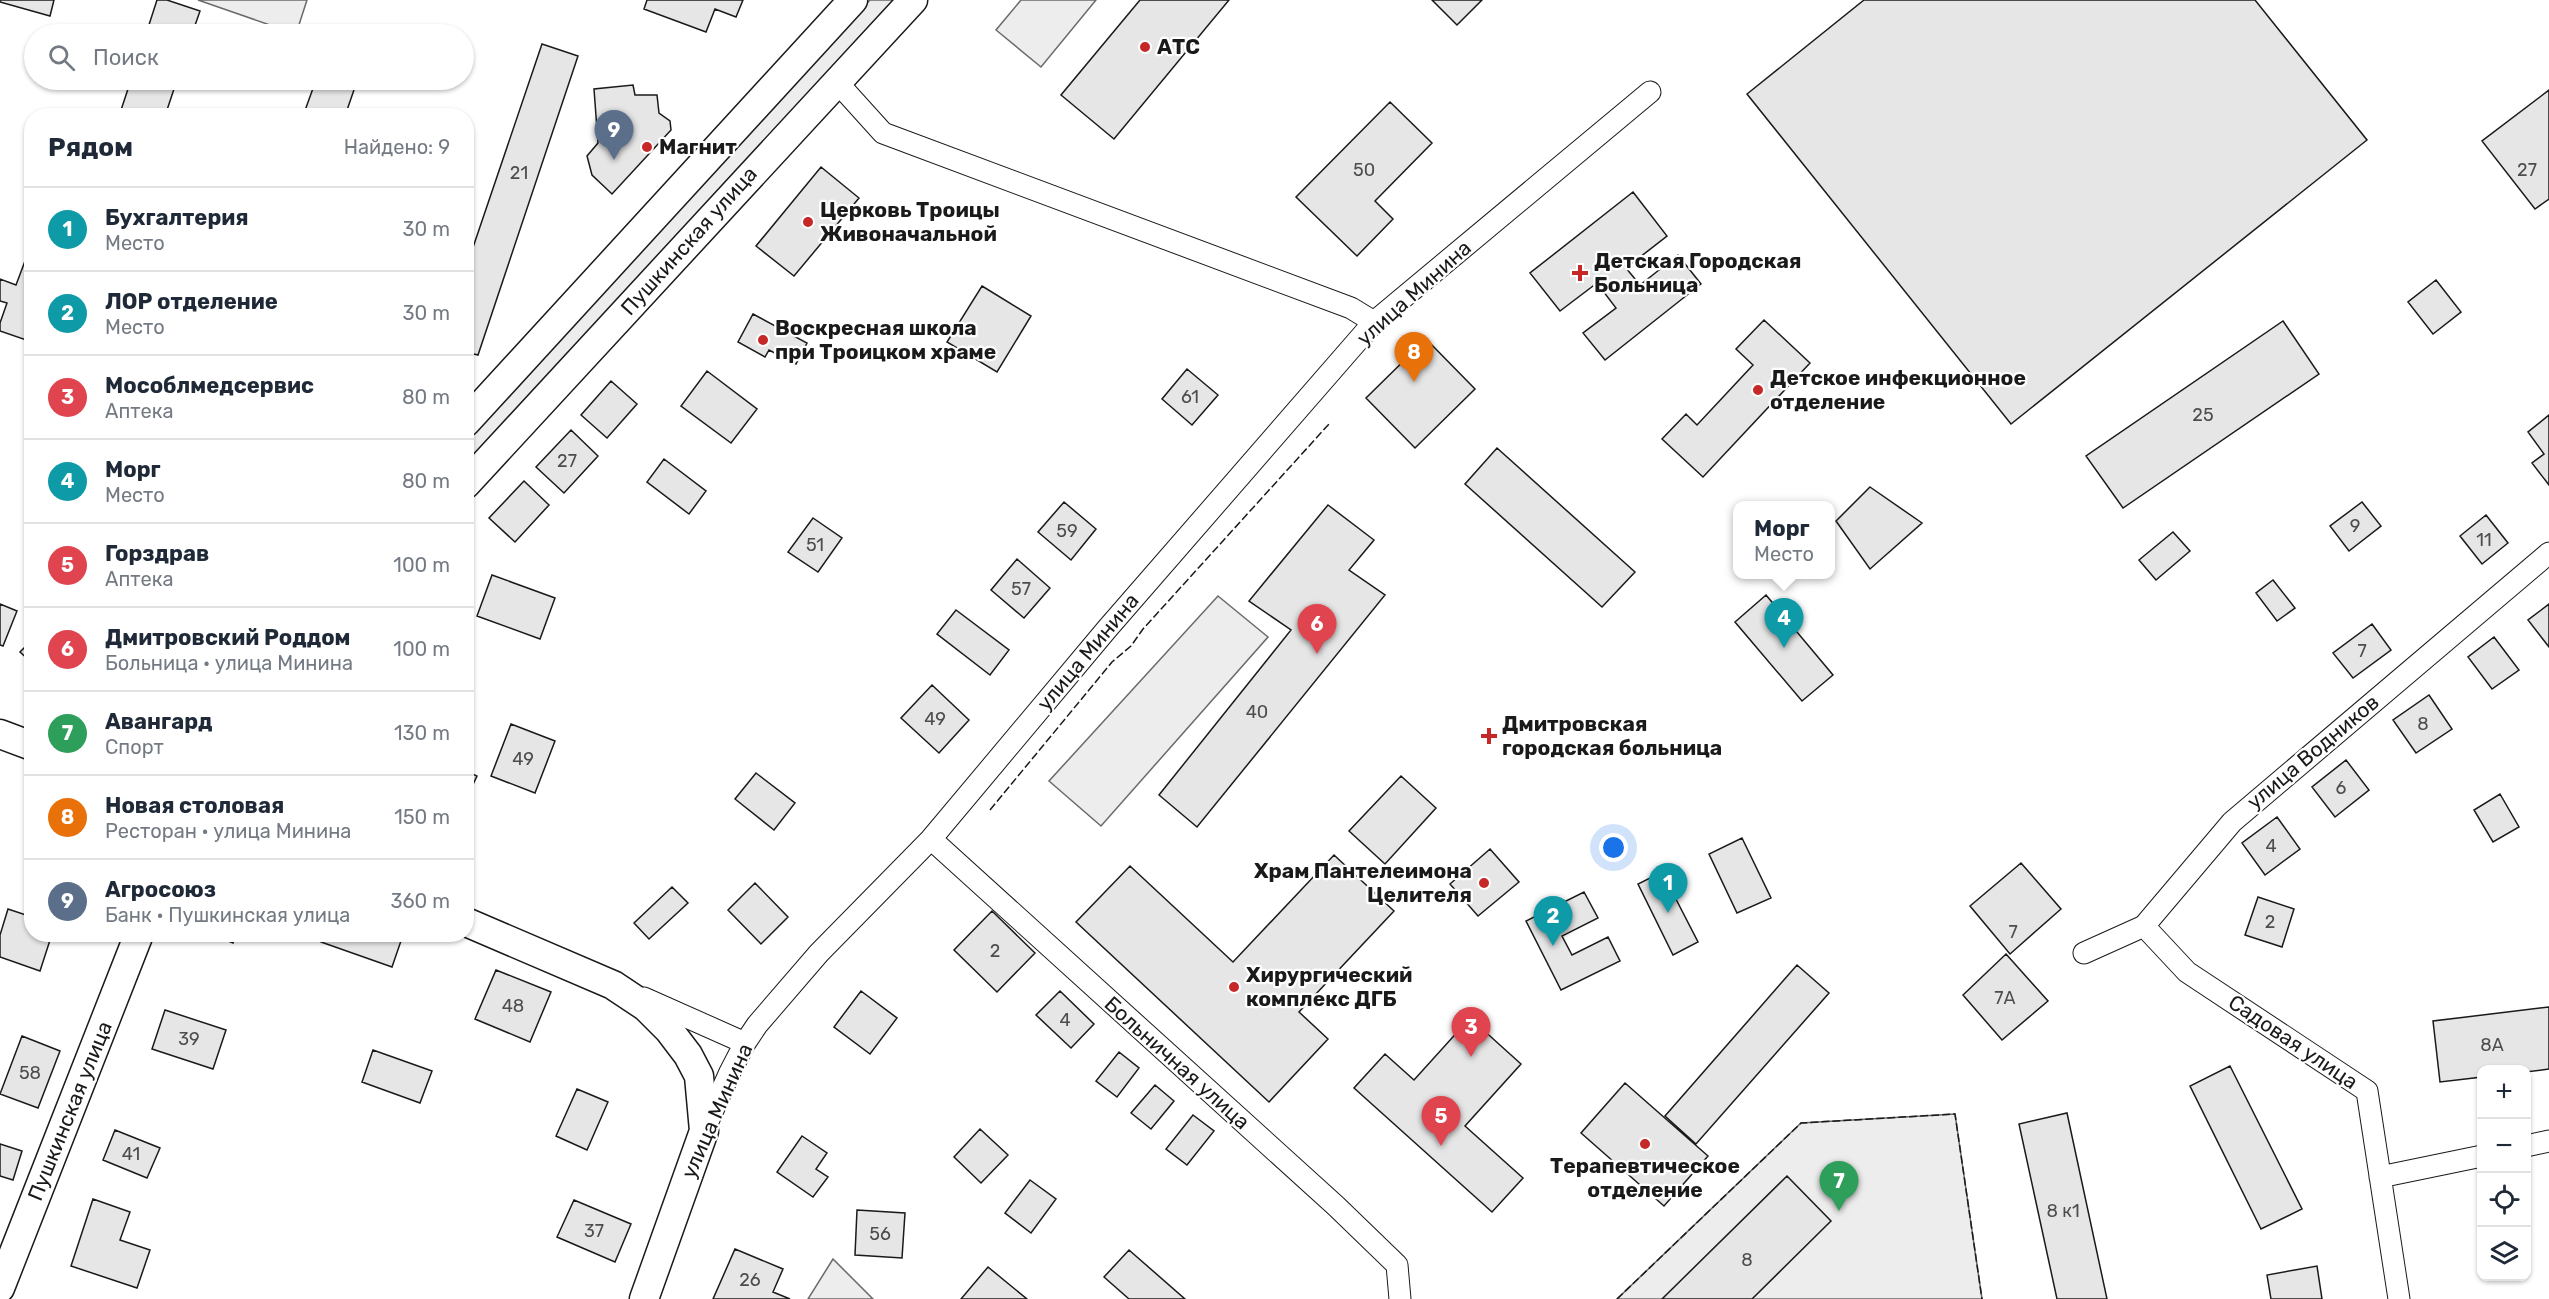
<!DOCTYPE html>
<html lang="ru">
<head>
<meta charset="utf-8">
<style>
  :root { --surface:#fff; --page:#f2f2f3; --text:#1f2937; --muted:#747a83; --line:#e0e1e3; --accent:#0f766e }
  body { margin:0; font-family:Rubik,sans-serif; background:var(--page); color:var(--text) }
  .controls { position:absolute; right:18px; bottom:18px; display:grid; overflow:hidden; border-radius:12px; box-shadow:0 2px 4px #0004 }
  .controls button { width:54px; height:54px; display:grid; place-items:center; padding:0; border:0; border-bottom:2px solid var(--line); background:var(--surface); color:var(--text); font:30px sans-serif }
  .you { position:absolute; left:1614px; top:848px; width:21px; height:21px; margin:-15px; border:4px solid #fff; border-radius:50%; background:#1a73e8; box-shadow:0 0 0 9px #1a73e833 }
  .badge { display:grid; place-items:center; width:39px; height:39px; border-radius:50%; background:var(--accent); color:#fff; font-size:20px; font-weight:700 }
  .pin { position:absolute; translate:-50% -50px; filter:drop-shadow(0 2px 3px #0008) }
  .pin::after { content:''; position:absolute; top:32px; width:21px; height:18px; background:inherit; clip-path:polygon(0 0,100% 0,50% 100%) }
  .popup { position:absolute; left:1733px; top:501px; width:102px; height:78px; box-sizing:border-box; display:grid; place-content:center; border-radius:12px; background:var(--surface); filter:drop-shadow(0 2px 4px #0005); font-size:20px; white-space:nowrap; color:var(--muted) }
  .popup b { font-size:22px; color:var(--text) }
  .popup::after { content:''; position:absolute; left:50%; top:100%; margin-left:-12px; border:12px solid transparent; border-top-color:var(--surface) }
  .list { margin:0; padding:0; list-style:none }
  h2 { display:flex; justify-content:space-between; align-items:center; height:78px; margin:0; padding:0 24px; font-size:26px }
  h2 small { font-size:20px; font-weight:400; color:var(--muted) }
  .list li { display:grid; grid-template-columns:39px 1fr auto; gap:18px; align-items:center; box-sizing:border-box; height:84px; padding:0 24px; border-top:2px solid var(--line) }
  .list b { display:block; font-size:22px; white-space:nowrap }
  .list p { margin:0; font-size:20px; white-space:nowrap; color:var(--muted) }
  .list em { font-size:20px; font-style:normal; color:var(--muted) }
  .icon { flex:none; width:33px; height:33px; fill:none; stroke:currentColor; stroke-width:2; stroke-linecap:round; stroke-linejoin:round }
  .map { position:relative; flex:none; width:2549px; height:1299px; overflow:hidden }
  .search { position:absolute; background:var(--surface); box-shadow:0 2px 4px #0004; left:24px; top:24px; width:450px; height:66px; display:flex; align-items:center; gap:15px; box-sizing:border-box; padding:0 21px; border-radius:33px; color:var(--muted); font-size:22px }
  .panel { position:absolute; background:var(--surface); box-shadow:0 2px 4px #0004; left:24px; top:108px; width:450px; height:834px; border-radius:24px }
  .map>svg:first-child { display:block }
  .built { fill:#ededed; stroke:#6a6a6a; stroke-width:1.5 }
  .building { fill:#e6e6e6; stroke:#1a1a1a; stroke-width:1.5 }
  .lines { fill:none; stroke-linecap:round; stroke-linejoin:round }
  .street-casing { stroke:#1a1a1a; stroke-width:23 }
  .secondary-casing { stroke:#1a1a1a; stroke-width:31 }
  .street { stroke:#fff; stroke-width:21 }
  .secondary { stroke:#fff; stroke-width:28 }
  .fence { stroke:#1a1a1a; stroke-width:1.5; stroke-dasharray:8 3; stroke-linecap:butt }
  .poi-dot { fill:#c62828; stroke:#fff; stroke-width:2 }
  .labels { text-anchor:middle; stroke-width:4.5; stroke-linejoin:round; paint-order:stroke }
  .number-label { font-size:18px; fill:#4d4d4d }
  .poi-label { font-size:21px; font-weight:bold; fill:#1a1a1a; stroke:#fff; text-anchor:start }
  .street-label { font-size:21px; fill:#1a1a1a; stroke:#fff }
</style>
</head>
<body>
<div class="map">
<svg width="2549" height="1299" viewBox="0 0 2549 1299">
  <rect width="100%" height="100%" fill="#fff"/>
  <path class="built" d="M198,0H307L296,34Z
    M870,0H897L467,467L466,437Z
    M1021,0H1096L1041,67L996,30Z
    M1218,596L1268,637L1101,826L1049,781Z
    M1955,1114L1982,1299H1617L1801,1123Z
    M833,1259L873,1299H808Z"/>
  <path class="building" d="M0,0H54L50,16L0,2Z
    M157,0H167L200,11L192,34H146Z
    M647,0H743L736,17L715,9L706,32L644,9Z
    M1140,0H1229L1114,139L1061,95Z
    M1432,0H1482L1457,25Z
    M1864,0H2255L2367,140L2011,424L1747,94Z
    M542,44L578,56L478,355L466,352V268Z
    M542,44L578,56L478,355L466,352V268Z
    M131,80H177L165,116H119Z
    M316,80H344L356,84L345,116H303Z
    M633,85L635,95H657L659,113L670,121L671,130L612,194L592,175L587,156L598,143L594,89Z
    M2549,90V199L2535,209L2482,141Z
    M1390,102L1432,143L1375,201L1393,219L1357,256L1296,197Z
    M821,167L859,198L794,276L756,246Z
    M1633,192L1667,236L1626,268L1640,285L1678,255L1701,284L1605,360L1583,333L1616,308L1597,283L1560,311L1530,273Z
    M28,253L32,254V342L0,331V323L7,303L0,301V279L16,285Z
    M2436,280L2461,312L2433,334L2408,302Z
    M982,286L1031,316L997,372L947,342Z
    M753,314L807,343L796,364L769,350L765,357L738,342Z
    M1764,320L1810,363L1703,477L1662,439L1686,414L1697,425L1753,365L1736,349Z
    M2283,321L2319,374L2123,508L2086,456Z
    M1426,339L1475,389L1415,448L1366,398Z
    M1187,369L1218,395L1192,425L1162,399Z
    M707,371L757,409L731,443L681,406Z
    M611,381L637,404L607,438L581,415Z
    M2549,415V485L2532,463L2544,454L2528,432Z
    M571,430L598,456L564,493L536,467Z
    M1497,448L1635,572L1602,607L1465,484Z
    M664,459L706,491L689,514L647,482Z
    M524,481L549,505L515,542L489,518Z
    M1870,487L1922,523L1870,569L1836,521Z
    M1064,502L1096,529L1071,560L1038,532Z
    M2362,502L2381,526L2349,551L2330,526Z
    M1328,505L1374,540L1349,570L1385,595L1197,827L1159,795L1291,630L1249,601Z
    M2486,515L2508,543L2482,564L2460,536Z
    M813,518L842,538L818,572L788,552Z
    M2173,532L2190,551L2156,580L2139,560Z
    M1017,559L1050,588L1024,618L991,590Z
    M492,575L555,598L540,639L477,616Z
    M2273,580L2295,608L2277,621L2256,593Z
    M1766,595L1833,675L1802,701L1735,622Z
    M0,604L17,611L3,646L0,645Z
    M2549,604V647L2528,620Z
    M956,610L1009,650L990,675L937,634Z
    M2372,624L2391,650L2353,678L2333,653Z
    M2494,637L2519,670L2492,689L2468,657Z
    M32,640V663L20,652Z
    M932,685L969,720L939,753L901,718Z
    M2429,695L2452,729L2416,753L2393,720Z
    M511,724L555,741L535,793L491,776Z
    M2346,760L2369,790L2335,817L2312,787Z
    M466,771L477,776L466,799Z
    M756,773L795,803L774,830L735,799Z
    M1401,776L1436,808L1385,864L1349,831Z
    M2500,794L2519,827L2493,842L2474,810Z
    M2277,817L2300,849L2265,875L2242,843Z
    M1742,838L1771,898L1737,913L1709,854Z
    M1490,849L1519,882L1478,916L1450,884Z
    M1334,855L1394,911L1299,1012L1328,1039L1269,1102L1076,922L1130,866L1233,962Z
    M2021,863L2061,909L2010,954L1970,906Z
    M1662,872L1698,942L1673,955L1638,884Z
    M755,883L788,917L761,944L728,910Z
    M672,887L688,903L649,939L634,923Z
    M1584,892L1598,918L1562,936L1572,955L1608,937L1620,961L1561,990L1526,921Z
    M2258,897L2294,909L2282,947L2245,935Z
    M8,909L32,917V934H52L40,971L0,957V935Z
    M992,911L1035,953L997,992L954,950Z
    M212,934H236L233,943Z
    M323,934H394L402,938L392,967L321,942Z
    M2006,954L2048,1001L2002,1040L1963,995Z
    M1797,965L1829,993L1696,1144L1665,1116Z
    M496,970L551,992L530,1042L475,1019Z
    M861,991L897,1018L870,1054L834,1027Z
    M1060,991L1094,1024L1071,1048L1036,1015Z
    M2549,1007V1069L2526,1072V1070H2482V1077L2440,1082L2433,1021Z
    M165,1010L226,1030L213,1069L152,1049Z
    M1470,1018L1521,1064L1465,1126L1523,1178L1492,1212L1354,1088L1385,1054L1414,1080Z
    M22,1036L60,1051L38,1108L0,1094Z
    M373,1050L432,1071L420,1103L362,1082Z
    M1119,1052L1139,1068L1117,1097L1096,1081Z
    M2230,1066L2302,1209L2261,1229L2190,1086Z
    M1625,1083L1708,1156L1664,1206L1581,1133Z
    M1155,1085L1174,1101L1151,1129L1131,1113Z
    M577,1089L608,1102L587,1150L556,1136Z
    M2067,1113L2107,1299H2057L2019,1124Z
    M1193,1115L1214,1131L1187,1165L1166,1149Z
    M980,1129L1008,1155L981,1183L954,1157Z
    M115,1130L160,1148L147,1178L103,1160Z
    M802,1136L827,1153L816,1169L828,1177L813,1197L777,1172Z
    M0,1144L22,1151L13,1180L0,1176Z
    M1787,1176L1831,1221L1752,1299H1662Z
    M1030,1180L1056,1199L1031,1233L1005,1213Z
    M93,1199L130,1212L120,1240L150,1250L137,1288L71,1266Z
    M574,1200L631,1224L615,1262L557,1237Z
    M857,1210L905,1213L902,1258L855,1255Z
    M735,1249L783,1269L773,1292L790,1299H713Z
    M1129,1250L1185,1299H1129L1104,1277Z
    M2317,1266L2322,1299H2271L2267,1275Z
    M988,1267L1027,1299H961Z"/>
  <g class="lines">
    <g class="street-casing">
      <path id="street" d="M836,81L883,133L1351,308L1374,322
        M931,839L1336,1206L1397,1265L1400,1299
        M2144,926L2187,972L2367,1091L2399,1299
        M2084,953L2144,926L2232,822L2549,553
        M644,998L745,1043
        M705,1128L730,1072L745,1043L757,1025L819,953L931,839L1107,629L1374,322L1650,92
        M2526,1146L2549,1141
        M2380,1177L2482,1156"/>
    </g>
    <g class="secondary-casing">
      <path id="secondary" d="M466,422L853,0
        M466,484L913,0
        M0,734L32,746
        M466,922L613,985L646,1007L669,1030L688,1055L699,1076L704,1131L644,1299
        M0,1288L139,934"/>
    </g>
    <use href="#street" class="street"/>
    <use href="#secondary" class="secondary"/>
    <path class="fence" d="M990,810L1112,662L1131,646L1143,629L1329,424
      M1617,1299L1801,1123L1955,1114L1982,1299"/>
  </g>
  <g class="poi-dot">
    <circle cx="1145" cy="47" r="6"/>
    <circle cx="647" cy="147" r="6"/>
    <circle cx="808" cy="222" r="6"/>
    <path d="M1577 264h6v6h6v6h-6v6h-6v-6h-6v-6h6z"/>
    <circle cx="763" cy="340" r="6"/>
    <circle cx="1758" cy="390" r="6"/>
    <path d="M1486 727h6v6h6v6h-6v6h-6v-6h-6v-6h6z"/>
    <circle cx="1484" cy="883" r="6"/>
    <circle cx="1234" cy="987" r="6"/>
    <circle cx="1645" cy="1144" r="6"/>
  </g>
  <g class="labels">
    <g class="number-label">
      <text x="1364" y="176">50</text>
      <text x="2527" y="176">27</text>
      <text x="519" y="179">21</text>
      <text x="1190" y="403">61</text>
      <text x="2203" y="421">25</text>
      <text x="567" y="467">27</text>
      <text x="2355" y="532">9</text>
      <text x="1067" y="537">59</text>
      <text x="2484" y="546">11</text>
      <text x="815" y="551">51</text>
      <text x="1021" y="595">57</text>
      <text x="2362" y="657">7</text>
      <text x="1257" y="718">40</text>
      <text x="935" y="725">49</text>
      <text x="2423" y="730">8</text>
      <text x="523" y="765">49</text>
      <text x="2341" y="794">6</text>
      <text x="2271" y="852">4</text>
      <text x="2270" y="928">2</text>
      <text x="2013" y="938">7</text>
      <text x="995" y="957">2</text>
      <text x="2005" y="1004">7А</text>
      <text x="513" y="1012">48</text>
      <text x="1065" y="1026">4</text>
      <text x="189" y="1045">39</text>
      <text x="2492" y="1051">8А</text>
      <text x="30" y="1079">58</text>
      <text x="131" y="1160">41</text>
      <text x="2063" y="1217">8 к1</text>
      <text x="594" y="1237">37</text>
      <text x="880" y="1240">56</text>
      <text x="1747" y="1266">8</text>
      <text x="750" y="1286">26</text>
    </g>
    <g class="poi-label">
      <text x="1157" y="54">АТС</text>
      <text x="659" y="154">Магнит</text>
      <text x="820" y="217">Церковь Троицы<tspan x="820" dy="24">Живоначальной</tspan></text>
      <text x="1594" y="268">Детская Городская<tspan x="1594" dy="24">Больница</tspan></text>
      <text x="775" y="335">Воскресная школа<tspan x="775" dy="24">при Троицком храме</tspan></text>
      <text x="1770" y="385">Детское инфекционное<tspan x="1770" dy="24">отделение</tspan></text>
      <text x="1502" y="731">Дмитровская<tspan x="1502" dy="24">городская больница</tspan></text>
      <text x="1472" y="878" text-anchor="end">Храм Пантелеимона<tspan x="1472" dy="24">Целителя</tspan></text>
      <text x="1246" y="982">Хирургический<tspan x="1246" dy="24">комплекс ДГБ</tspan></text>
      <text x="1645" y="1173" text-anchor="middle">Терапевтическое<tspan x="1645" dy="24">отделение</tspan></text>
    </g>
    <g class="street-label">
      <text transform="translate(689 241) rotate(-48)" y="7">Пушкинская улица</text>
      <text transform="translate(1414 293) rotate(-42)" y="7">улица Минина</text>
      <text transform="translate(1088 652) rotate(-50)" y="7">улица Минина</text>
      <text transform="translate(2313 752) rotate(-40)" y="7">улица Водников</text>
      <text transform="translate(2293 1042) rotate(34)" y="7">Садовая улица</text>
      <text transform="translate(1177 1063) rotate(42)" y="7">Больничная улица</text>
      <text transform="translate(70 1111) rotate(-68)" y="7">Пушкинская улица</text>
      <text transform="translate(717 1111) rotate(-66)" y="7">улица Минина</text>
    </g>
  </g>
</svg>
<div class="controls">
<button>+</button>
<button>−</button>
<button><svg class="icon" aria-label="locate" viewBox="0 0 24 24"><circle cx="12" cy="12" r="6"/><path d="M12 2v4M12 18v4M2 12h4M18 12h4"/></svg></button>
<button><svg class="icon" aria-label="layers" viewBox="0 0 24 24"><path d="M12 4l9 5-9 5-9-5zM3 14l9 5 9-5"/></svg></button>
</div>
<div class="you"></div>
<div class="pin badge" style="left:1668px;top:913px;background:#0f9aa8">1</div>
<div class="pin badge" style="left:1553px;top:946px;background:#0f9aa8">2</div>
<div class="pin badge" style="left:1471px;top:1057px;background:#e0444e">3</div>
<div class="pin badge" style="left:1784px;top:648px;background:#0f9aa8">4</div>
<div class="popup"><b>Морг</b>Место</div>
<div class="pin badge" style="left:1441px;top:1146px;background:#e0444e">5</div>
<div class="pin badge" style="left:1317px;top:654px;background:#e0444e">6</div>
<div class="pin badge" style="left:1839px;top:1211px;background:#2e9e5b">7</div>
<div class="pin badge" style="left:1414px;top:382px;background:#e8710a">8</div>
<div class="pin badge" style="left:614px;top:160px;background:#5c6f8a">9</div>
<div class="search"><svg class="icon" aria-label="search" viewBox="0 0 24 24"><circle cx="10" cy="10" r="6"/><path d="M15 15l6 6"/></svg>Поиск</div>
<section class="panel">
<h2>Рядом<small>Найдено: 9</small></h2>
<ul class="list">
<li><span class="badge" style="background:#0f9aa8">1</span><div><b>Бухгалтерия</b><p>Место</p></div><em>30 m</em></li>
<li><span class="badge" style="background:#0f9aa8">2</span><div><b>ЛОР отделение</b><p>Место</p></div><em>30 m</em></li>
<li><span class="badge" style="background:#e0444e">3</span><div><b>Мособлмедсервис</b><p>Аптека</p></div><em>80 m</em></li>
<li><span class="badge" style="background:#0f9aa8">4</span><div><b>Морг</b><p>Место</p></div><em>80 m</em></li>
<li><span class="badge" style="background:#e0444e">5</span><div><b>Горздрав</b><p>Аптека</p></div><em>100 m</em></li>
<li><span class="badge" style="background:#e0444e">6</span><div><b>Дмитровский Роддом</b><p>Больница · улица Минина</p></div><em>100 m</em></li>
<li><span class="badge" style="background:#2e9e5b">7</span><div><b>Авангард</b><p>Спорт</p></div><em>130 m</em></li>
<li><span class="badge" style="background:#e8710a">8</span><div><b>Новая столовая</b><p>Ресторан · улица Минина</p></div><em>150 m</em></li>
<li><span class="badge" style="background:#5c6f8a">9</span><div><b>Агросоюз</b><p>Банк · Пушкинская улица</p></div><em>360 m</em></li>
</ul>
</section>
</div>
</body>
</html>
